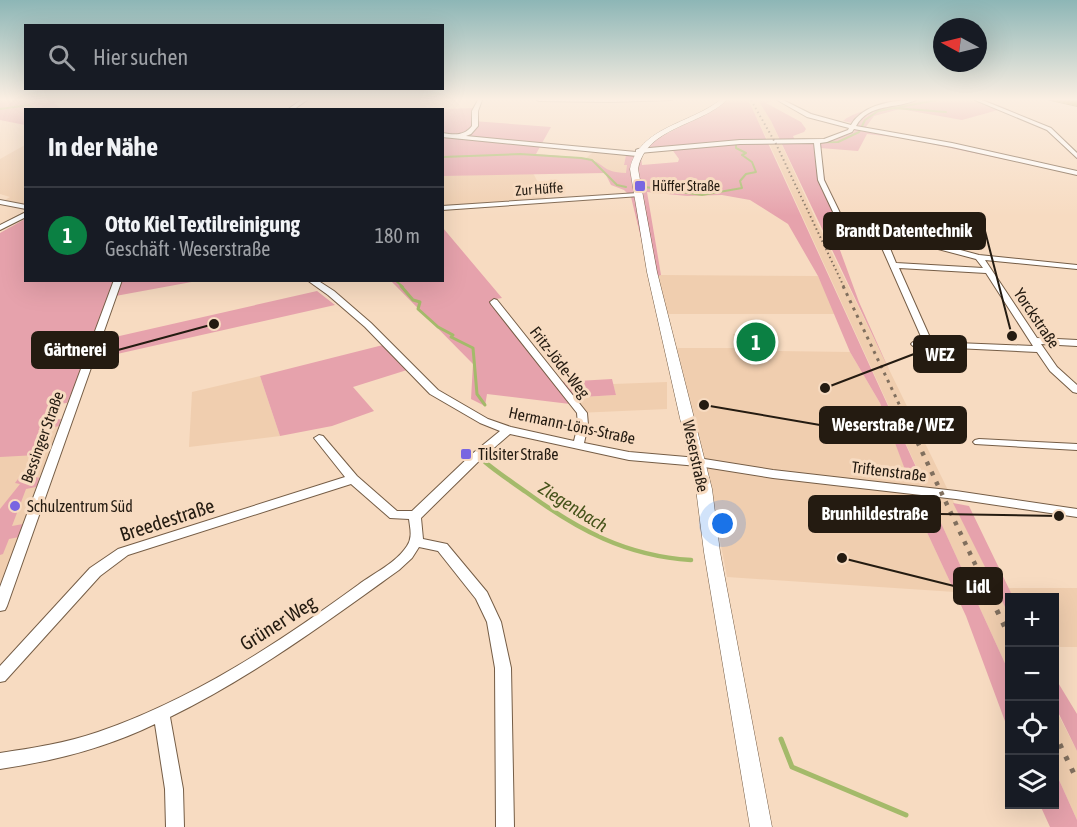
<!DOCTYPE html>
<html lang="de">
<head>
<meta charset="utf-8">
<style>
  :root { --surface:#171b24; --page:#242831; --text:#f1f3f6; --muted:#9ea1a6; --line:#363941; --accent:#0b8043 }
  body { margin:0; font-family:"Asap Condensed",sans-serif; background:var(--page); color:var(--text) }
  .controls { position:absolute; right:18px; bottom:18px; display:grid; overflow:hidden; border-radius:0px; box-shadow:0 6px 24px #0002 }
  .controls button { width:54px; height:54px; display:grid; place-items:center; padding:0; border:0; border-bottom:2px solid var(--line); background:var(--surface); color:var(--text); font:30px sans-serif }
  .compass { position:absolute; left:933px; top:18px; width:54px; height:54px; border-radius:50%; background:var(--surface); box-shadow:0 6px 24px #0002; rotate:277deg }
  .you { position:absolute; left:723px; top:524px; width:21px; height:21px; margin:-15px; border:4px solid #fff; border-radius:50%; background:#1a73e8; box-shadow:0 0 0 9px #1a73e833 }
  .badge { display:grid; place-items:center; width:39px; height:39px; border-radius:50%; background:var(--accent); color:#fff; font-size:20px; font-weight:700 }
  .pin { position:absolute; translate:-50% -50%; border:3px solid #fff; box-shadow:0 2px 6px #0006 }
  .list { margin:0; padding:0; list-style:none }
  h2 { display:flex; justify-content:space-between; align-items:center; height:78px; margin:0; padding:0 24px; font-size:26px }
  h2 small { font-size:20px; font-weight:400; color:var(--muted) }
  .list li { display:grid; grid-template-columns:39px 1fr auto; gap:18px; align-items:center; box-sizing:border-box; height:96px; padding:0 24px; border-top:2px solid var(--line) }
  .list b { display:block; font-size:22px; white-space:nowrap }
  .list p { margin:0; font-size:20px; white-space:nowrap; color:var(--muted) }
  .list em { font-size:20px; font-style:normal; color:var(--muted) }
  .icon { flex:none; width:33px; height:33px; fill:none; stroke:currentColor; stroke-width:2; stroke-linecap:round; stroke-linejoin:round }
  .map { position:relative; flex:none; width:1077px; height:827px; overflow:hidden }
  .search { position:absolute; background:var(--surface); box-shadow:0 6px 24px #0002; left:24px; top:24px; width:420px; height:66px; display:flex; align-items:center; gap:15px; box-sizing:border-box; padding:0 21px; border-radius:0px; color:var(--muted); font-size:22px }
  .panel { position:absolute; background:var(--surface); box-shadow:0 6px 24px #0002; left:24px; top:108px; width:420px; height:174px; border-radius:0px }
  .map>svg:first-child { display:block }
  .built { fill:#f0ceaf }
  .green { fill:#e6a2ac }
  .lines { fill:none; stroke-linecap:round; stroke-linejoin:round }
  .stream-far3 { stroke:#a4ba6a; stroke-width:2 }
  .stream-far2 { stroke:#a4ba6a; stroke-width:3 }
  .stream-far1 { stroke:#a4ba6a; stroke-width:4.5 }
  .stream { stroke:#a4ba6a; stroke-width:5 }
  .minor-casing { stroke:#755d46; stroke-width:2 }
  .tertiary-casing { stroke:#755d46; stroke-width:1 }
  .motorway-casing { stroke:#74601c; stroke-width:1 }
  .minor { fill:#fff; fill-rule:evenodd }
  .tertiary { fill:#fff; fill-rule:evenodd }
  .motorway { fill:#9f8522; fill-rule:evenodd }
  .rail-far3 { stroke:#806f5e; stroke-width:2; stroke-dasharray:1.5 3; stroke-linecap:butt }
  .rail-far2 { stroke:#806f5e; stroke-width:3; stroke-dasharray:3 5; stroke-linecap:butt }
  .rail-far1 { stroke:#806f5e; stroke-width:4.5; stroke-dasharray:4 7; stroke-linecap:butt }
  .rail { stroke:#806f5e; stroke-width:5; stroke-dasharray:4.5 9; stroke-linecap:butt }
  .poi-dot { fill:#7966e1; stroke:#f7dbc1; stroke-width:2 }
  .labels { text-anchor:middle; stroke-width:6; stroke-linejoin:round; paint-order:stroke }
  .far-poi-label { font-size:14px; fill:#241b11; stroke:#f7dbc1; text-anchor:start }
  .far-street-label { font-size:14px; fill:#241b11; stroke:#f7dbc1 }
  .street-label { font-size:16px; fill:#241b11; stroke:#f7dbc1 }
  .poi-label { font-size:16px; fill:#241b11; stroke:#f7dbc1; text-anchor:start }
  .water-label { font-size:18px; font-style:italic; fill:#46531a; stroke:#f7dbc1 }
  .near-street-label { font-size:20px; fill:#241b11; stroke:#f7dbc1 }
  .leader { fill:none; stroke:#241b11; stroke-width:2 }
  .callout-dot { fill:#241b11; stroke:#f7dbc1; stroke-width:2 }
  .callout { fill:#241b11; stroke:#241b11; stroke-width:2 }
  .callout-label { font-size:18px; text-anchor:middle; font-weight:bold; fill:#fff }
</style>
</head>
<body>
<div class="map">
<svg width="1077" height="827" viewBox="0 0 1077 827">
  <rect width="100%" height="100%" fill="#f7dbc1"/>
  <path class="built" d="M747,100H758L771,121L816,220L1009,615V672L931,501L911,498L955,592L727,577L705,462L677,348H738L733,334H770L777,351L850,352L880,403L907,474L921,477L769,143Z
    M25,145V205L3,201L10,197L0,194V159Z
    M596,150L626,155L624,165H627V173H609L594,160L586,158Z
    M533,173L549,203L443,210L442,176Z
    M661,275L818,276L836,314H660L651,279Z
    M260,376L280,436L189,447L192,392Z
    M667,382V409L577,413L565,398L616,395L613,384Z
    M59,426L36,487L0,592V428Z
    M1008,588H1077V647H1055L1054,598L1013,597Z
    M1054,706L1077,751V820L1055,771Z"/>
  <path class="green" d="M0,100H61L54,103L62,109L26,110L25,125L0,120Z
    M728,100H747L752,108L921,478L907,475L880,403L850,352L818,276L788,224L750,200L722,195L687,196L647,192L661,275L651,279L631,197L624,190L611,185L605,173L443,176L442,110H409L474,108L471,115L473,121L551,127L536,154L586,158C606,163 600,172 626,173L627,165H624L626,155L641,156L642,165L678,162L679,159L671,148L651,150L645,147C671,129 701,118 728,100Z
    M758,100H777L766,103L801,122L806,129L804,132L793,136L796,143L832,141L854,132L857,124L843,121C864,102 953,95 982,100C1000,103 1020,116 1038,123L1032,124L998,110L962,120L900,109L874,116L865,128L866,131L910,136L1012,161L903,138L867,134L858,151L820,148C823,172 826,202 846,219L829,220L859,302L890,372L771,121Z
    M25,219L26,280L197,281L110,297L93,342L317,291L335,305L86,361L67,403L58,404L50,420L61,419L59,426L47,429L37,455L0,457V233Z
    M443,228L502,298L496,299L560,382L612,379L616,395L565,398L570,404L487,394L485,406L471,399L473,364L391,281L442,280Z
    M383,345L407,370L353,387L374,411L332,426L280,436L260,376Z
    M21,475L41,478L36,487L26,489L12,526L23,524L19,537L9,539L3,554L0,555V509L20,484L15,483Z
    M911,498L931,501L1009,672V732L966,616Z
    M953,503L969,506L1013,597L1010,598L1009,615Z
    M1054,676L1077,714V751L1055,706Z
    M1055,771L1077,820V827H1050L1040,805L1054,804Z"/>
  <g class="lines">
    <path class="stream-far3" d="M894,108L946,112
      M0,109L29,105L36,110
      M769,143L838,142L859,132L865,120L878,111L937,100
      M442,157L520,154L581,158L592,160L617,185L626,187
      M645,187L702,195L742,188L740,181L746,174L756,172L752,162L742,155L746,153L736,148V144L740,143
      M395,280L403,287"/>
    <path class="stream-far2" d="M401,286L413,300L420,302L418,309L438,327L453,335L451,337L473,348L477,394L485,405"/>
    <path class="stream-far1" d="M485,462C498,473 512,482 526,492C578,530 626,556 691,560"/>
    <path class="stream" d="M781,739L792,767L906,815"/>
    <g class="minor-casing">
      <path id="minor" d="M301,100H307L293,110H287Z
        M478,100H482L478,111V126L471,134L466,136L636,152V150L638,149L740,140L824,139L848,130L849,128L807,117L777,100H783L811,114L851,125C863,104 894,100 916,100C896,109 869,103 856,126L952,143L1077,171V175L952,147L854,129L852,132L827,142L820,143L824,180L840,213L853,221L979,255L1077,265V269L985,260L1037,338L1077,340V346L1041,344L1057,367L1077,385V393L1073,392L1050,371L1037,352L913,346L911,344L913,342L923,341L882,248L883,246H889L896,263L983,268L976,259L847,225L834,214L818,180L814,143L740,144L639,153L640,154L637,156L442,137V133C455,135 464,136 472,126V111ZM899,268L986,273L1033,346L932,342Z
        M537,100H672L610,102L539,101Z
        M975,100H982L1051,128L1077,153V158L1047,130Z
        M638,193L640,194V196L442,210V206Z
        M0,200L26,205V209L0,204Z
        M26,212V217L0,230V225Z
        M114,280H122L7,606L5,610L0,611V587Z
        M307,280H317L334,291L371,323L438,390L488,419L511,427L574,441L578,425L577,413L491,304L490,302L494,299L497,300L587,413L588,425L584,443L629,452L698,458L773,470L956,491L1077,509V517L956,499L773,478L698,466L629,460L510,434L480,460L421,518L423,539L447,544L487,592L501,622L511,668L514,827H496L495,668L487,622L476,599L438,551L419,547L412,558L399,570C325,623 252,677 170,717L183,789L184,827H166L165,789L155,724C106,748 54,761 0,769V753C33,748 66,743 98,732C192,700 277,644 358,585C374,573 396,563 407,546C413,537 410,528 409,519L390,518L351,484L128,555L100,576L5,681L0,682V666L90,568L118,549L345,477L314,438L319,435L323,436L357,476L397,511H412L472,454L500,431L480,423L430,394L365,327L328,295Z
        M979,439L1077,444V450L975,444L973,442L975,440Z"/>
    </g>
    <g class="tertiary-casing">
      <path id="tertiary" d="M720,100H727C700,126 646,127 638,169L657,272L712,489L720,552L772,827H750L704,552L696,489L647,272L630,169C639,127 690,124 720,100Z"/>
    </g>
    <g class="motorway-casing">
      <path id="motorway" d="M1049,100H1077V106Z"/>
    </g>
    <use href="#minor" class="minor"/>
    <use href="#tertiary" class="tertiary"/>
    <use href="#motorway" class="motorway"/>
    <path class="rail-far3" d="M751,100L776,144L844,287"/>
    <path class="rail-far2" d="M843,286L908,423"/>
    <path class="rail-far1" d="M908,422L992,600"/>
    <path class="rail" d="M991,598L1010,638
      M1054,732L1077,780"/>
  </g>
  <linearGradient id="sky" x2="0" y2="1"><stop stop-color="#8db6b6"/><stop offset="0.46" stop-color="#fbefe3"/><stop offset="1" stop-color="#fbefe3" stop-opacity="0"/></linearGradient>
  <rect width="1077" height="216" fill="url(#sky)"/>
  <g class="poi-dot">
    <rect x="634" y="180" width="12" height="12" rx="3"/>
    <rect x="460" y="448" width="12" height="12" rx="3"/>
    <circle cx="15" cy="506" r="6"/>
  </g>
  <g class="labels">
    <g class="far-poi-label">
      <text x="652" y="191">Hüffer Straße</text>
    </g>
    <g class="far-street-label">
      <text transform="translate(539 189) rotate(-4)" y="5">Zur Hüffe</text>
    </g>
    <g class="street-label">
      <text transform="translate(1037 318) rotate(56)" y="6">Yorckstraße</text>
      <text transform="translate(560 362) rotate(52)" y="6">Fritz-Jöde-Weg</text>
      <text transform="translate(572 425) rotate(12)" y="6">Hermann-Löns-Straße</text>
      <text transform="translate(42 437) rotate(-70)" y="6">Bessinger Straße</text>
      <text transform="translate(696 456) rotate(78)" y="6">Weserstraße</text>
      <text transform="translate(889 471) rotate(7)" y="6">Triftenstraße</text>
    </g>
    <g class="poi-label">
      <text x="478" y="460">Tilsiter Straße</text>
      <text x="27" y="512">Schulzentrum Süd</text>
    </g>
    <g class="water-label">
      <text transform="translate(573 507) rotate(32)" y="6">Ziegenbach</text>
    </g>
    <g class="near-street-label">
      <text transform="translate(167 520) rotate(-18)" y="7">Breedestraße</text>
      <text transform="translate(278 623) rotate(-32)" y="7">Grüner Weg</text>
    </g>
  </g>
  <path class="leader" d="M1012 336L985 231M214 324L118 350M825 388L914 354M704 405L820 425M1059 516L940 514M842 558L954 586"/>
  <g class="callout-dot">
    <circle cx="1012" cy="336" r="6"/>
    <circle cx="214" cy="324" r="6"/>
    <circle cx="825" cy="388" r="6"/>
    <circle cx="704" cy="405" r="6"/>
    <circle cx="1059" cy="516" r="6"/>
    <circle cx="842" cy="558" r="6"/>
  </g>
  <g class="callout">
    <rect x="824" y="213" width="161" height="36" rx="6"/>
    <rect x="32" y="332" width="86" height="36" rx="6"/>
    <rect x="914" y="336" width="52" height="36" rx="6"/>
    <rect x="820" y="407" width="146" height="36" rx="6"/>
    <rect x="809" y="496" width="131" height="36" rx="6"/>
    <rect x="954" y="568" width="48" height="36" rx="6"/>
  </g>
  <g class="callout-label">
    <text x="904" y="237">Brandt Datentechnik</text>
    <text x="75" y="356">Gärtnerei</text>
    <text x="940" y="361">WEZ</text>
    <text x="893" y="431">Weserstraße / WEZ</text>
    <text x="875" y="520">Brunhildestraße</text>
    <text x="978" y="593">Lidl</text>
  </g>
</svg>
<div class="controls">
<button>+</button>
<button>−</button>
<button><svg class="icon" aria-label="locate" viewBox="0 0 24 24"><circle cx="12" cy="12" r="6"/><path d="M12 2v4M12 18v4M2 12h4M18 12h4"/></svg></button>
<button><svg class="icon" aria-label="layers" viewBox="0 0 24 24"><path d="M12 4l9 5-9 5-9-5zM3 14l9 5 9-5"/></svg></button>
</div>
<svg class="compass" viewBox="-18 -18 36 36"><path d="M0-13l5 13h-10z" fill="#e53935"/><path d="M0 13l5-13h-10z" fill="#9ea1a6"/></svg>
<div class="you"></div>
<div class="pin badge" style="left:756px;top:342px">1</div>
<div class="search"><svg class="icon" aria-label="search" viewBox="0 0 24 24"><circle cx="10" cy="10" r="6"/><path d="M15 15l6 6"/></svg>Hier suchen</div>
<section class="panel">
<h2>In der Nähe<small></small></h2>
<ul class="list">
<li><span class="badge">1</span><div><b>Otto Kiel Textilreinigung</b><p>Geschäft · Weserstraße</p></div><em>180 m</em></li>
</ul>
</section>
</div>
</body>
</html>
